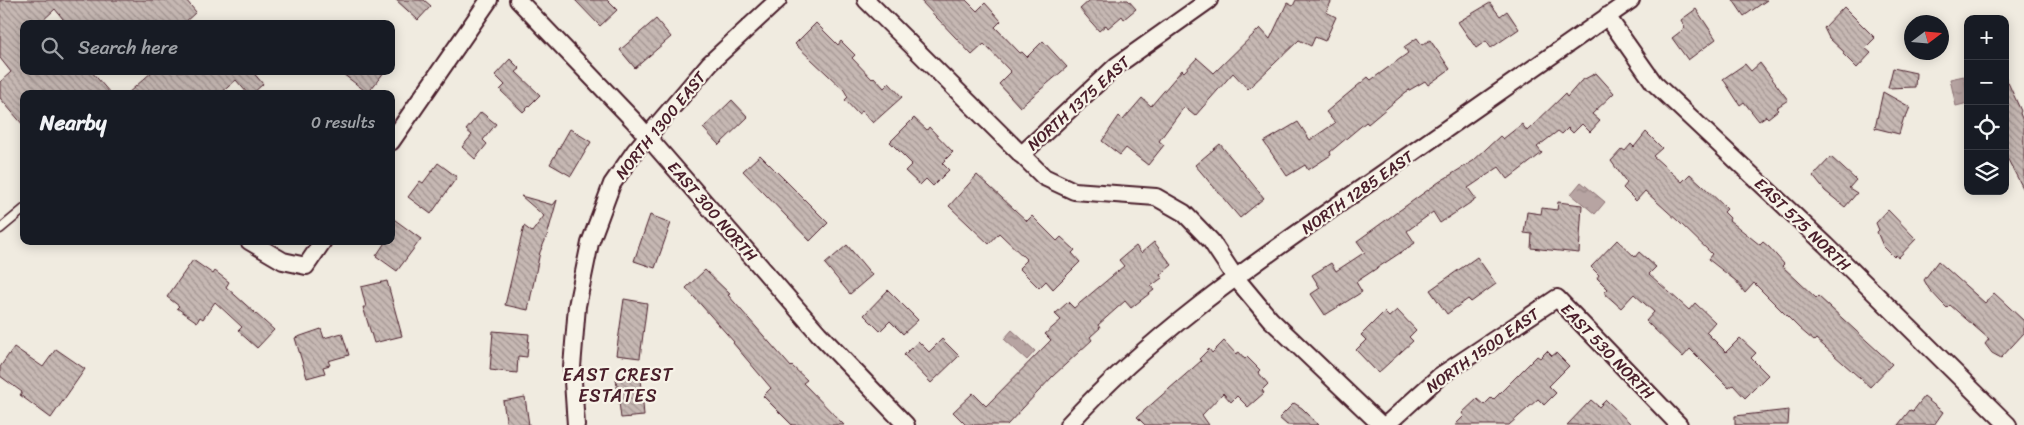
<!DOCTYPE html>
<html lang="en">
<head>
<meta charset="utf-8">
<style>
  :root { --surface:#171b24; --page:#20242c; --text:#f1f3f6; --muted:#9ea1a6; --line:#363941 }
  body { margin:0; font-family:Sriracha,sans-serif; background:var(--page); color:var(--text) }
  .controls { position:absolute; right:15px; top:15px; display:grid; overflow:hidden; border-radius:10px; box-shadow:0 2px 12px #0003 }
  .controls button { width:45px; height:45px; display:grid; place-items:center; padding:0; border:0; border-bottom:1px solid var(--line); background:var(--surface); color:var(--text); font:25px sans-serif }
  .compass { position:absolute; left:1904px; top:15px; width:45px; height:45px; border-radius:50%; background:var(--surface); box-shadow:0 2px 12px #0003; rotate:74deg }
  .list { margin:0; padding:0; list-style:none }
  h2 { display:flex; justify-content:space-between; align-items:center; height:65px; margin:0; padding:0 20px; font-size:21px }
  h2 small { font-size:16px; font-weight:400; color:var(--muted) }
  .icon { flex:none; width:28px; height:28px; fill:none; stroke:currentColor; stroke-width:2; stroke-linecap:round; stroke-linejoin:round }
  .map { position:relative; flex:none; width:2024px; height:425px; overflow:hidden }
  .search { position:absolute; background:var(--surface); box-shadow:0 2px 12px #0003; left:20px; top:20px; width:375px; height:55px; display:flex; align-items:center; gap:12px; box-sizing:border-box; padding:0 18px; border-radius:10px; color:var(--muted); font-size:19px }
  .panel { position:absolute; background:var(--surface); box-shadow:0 2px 12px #0003; left:20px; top:90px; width:375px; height:155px; border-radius:10px }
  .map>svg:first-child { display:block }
  .water { fill:url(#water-ripples); stroke:#8b6f72 }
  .building { fill:url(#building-back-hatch); stroke:#4a1f2b }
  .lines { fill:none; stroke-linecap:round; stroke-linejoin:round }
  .lane-casing { stroke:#4a1f2b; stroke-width:11 }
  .street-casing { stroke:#4a1f2b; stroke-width:20 }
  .lane { stroke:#f7f3e8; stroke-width:8 }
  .street { stroke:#f7f3e8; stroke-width:16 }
  .labels { text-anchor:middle; stroke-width:4.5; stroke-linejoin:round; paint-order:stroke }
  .street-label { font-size:16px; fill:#4a1f2b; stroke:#f7f3e8 }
  .neighbourhood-label { font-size:18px; letter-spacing:1px; fill:#4a1f2b; stroke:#f7f3e8 }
</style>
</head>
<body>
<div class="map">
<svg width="2024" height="425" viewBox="0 0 2024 425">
  <defs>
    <pattern id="water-ripples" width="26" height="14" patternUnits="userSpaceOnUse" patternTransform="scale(1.25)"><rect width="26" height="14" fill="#b7a4a2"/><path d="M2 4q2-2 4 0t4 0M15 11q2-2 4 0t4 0" fill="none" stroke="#978584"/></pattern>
    <pattern id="building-back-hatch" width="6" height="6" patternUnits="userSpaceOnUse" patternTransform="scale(1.25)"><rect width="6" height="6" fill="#c6b8b3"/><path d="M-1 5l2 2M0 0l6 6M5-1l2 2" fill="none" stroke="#a39592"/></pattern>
  </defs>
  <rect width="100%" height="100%" fill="#f0ebe0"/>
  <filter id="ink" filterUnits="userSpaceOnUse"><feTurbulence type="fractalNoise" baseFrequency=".02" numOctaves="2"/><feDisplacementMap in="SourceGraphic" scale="10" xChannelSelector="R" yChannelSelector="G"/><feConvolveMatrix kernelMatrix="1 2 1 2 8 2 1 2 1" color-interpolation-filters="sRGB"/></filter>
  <g filter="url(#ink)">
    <path class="water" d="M1964,76L1968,103L1956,106L1950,79Z
      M1581,182L1605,202L1595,214L1571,194Z
      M1012,330L1035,351L1027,360L1004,339Z"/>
    <path class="building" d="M0,0H186L196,12L183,24H67L55,9L39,24H24V71H91L111,94H24V126L0,98V82L11,72L0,58Z
      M396,0H424L431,6L418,20Z
      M575,0H607L617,10L600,26Z
      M920,0H966L977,11L985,3L1001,21L995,27L1020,53L1022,52L1027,57L1043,41L1067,67L1020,107L999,84L1011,72L984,44L972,55Z
      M1090,0H1128L1136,9L1124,19L1122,16L1108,28L1106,25L1099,31L1080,9Z
      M1296,0H1332L1326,12L1336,17L1325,41L1315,37L1311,46L1299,40L1248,89L1233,73L1195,116L1184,107L1159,141L1164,145L1148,165L1126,148L1120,155L1102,141L1119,116L1123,120L1142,98L1151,106L1182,70L1184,72L1197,58L1214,73L1260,28L1270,39L1287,3L1293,6Z
      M1733,0H1767L1744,16Z
      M1490,3L1500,16L1507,11L1519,29L1491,48L1486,41L1476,48L1458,22Z
      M1844,7L1875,38L1865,48L1871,53L1857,68L1843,54L1844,52L1829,38L1824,28Z
      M1696,9L1716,39L1688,60L1672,38L1685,28L1681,20Z
      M656,19L671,37L635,68L620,50Z
      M816,23L838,45L841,41L855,55L852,58L872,79L874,77L884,88L889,83L902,97L873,123L862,111L858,114L845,100L848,97L844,90L795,44Z
      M1417,38L1422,45L1430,40L1450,69L1428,85L1425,81L1406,92L1368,124L1366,122L1330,152L1331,155L1308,170L1305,165L1287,176L1264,142L1298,122L1310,140L1335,123L1326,112L1368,77L1371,80L1408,53L1404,47Z
      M510,59L520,69L516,72L540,95L523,112L500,90L505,85L495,75Z
      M1760,63L1788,100L1776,108L1778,110L1768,118L1766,116L1759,121L1744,102L1740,105L1723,79L1745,64L1751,71Z
      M1893,68L1916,73L1915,87L1888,88Z
      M153,71H252L263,84L252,94H248L236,80L220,94H127Z
      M339,71H385L368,93Z
      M1596,73L1614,93L1592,114L1600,121L1590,132L1582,124L1573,133L1568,128L1562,134L1558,131L1537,147L1542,153L1508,179L1499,167L1468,188L1476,199L1440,223L1433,212L1407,231L1415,243L1356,282L1362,292L1325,315L1311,294L1320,288L1312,275L1331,263L1336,271L1365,252L1357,241L1439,182L1473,161L1500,136L1503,139L1522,124L1527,131L1565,94L1567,97L1581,81Z
      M2005,76L2021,111L2020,113L2024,124V190L2005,154Z
      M1883,92L1910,107L1906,117H1904L1899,134L1875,128Z
      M732,100L748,117L719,145L703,128Z
      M481,112L496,124L483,140L487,144L475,159L462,147L472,135L466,130Z
      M914,118L927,130L929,127L953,152L942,163L949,170L933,186L926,179L920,185L905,171L912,164L890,142Z
      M570,129L591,142L571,176L550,164Z
      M1646,132L1662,148L1653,156L1682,182L1690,174L1702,185L1727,209L1724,212L1730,218L1729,220L1760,245L1763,242L1769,247L1784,264L1782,266L1816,298L1818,296L1892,364L1870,387L1816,339L1814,341L1799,328L1754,283L1745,293L1736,281L1708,259L1712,254L1678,221L1645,191L1636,201L1623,188L1627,183L1611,161L1622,149L1625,151L1631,144L1634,147Z
      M1220,144L1264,198L1240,218L1195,165Z
      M760,155L828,223L810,241L743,171Z
      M1831,157L1856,180L1849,188L1857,193L1845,207L1825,191L1813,176Z
      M438,163L457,177L431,214L408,197L420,181L423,183Z
      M977,175L1027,221L1032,216L1057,241L1061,237L1075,250L1072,253L1080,262L1053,289L1046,281L1039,288L1019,268L1027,260L999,233L989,244L949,206Z
      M521,196L553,205L557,200L547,236L540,252L528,310L505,305L524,226L532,232L544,216Z
      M1558,202L1582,205L1579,253L1531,248L1532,234L1524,233L1527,212L1541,214L1542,208L1557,210Z
      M1888,210L1916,239L1898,258L1896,255L1894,257L1883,246L1877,232L1879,230L1876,223Z
      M650,215L671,223L655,268L634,261Z
      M391,217L421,239L397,271L376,256L386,241H391Z
      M1617,240L1635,257L1639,252L1656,267L1649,274L1689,310L1695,303L1715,322L1706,332L1726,352L1740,338L1756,353L1751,358L1768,375L1745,398L1733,385L1729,388L1690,349L1683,357L1646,321L1654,312L1634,294L1621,308L1604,293L1608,289L1597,278L1599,275L1591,267Z
      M1154,242L1172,265L1160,275L1162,278L1151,286L1154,290L1131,308L1125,301L1098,325L1100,328L1090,337L1092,340L1053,376L1007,425H966L953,412L973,393L986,406L1051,340L1045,334L1061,320L1055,314L1068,302L1074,308L1124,266L1119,260L1136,246L1141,253Z
      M847,245L872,275L850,294L825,264Z
      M1477,257L1496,284L1471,302L1468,299L1447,314L1430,290Z
      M193,260L213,274L215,271L229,282L226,287L274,330L257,348L238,331L242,327L215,302L203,319L200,317L197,322L177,308L179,306L167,297Z
      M1938,261L1985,303L1994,293L2024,321V333L2001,358L1992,353L1985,344L1989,339L1950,305L1947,308L1942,303L1929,289L1924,280Z
      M705,270L730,294L728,295L791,367L792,366L807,380L803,383L844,425H792L763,396L771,388L733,343L734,342L686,288Z
      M387,281L402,336L374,343L363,307H366L361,287Z
      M888,290L918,320L903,334L890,321L880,331L864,315Z
      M624,299L647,303L640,358L616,355Z
      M1397,310L1416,330L1409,337L1413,341L1378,373L1356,350L1366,340L1361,335L1384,312L1389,317Z
      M321,329L324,338L342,333L349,355L328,361L330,365L323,367L325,373L307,378L295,338Z
      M493,331L529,334L527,357L518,356L517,373L490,370Z
      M942,339L959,356L931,383L904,355L918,341L929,352Z
      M1224,341L1236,354L1239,352L1245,359L1247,357L1260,370L1258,372L1268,384L1262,390L1264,393L1248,407L1237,396L1231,402L1223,393L1202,415L1209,425H1145L1137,417L1201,361L1199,359L1209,349L1212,353Z
      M14,347L43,367L56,349L85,369L51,418L20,395L22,392L0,376V367Z
      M1547,351L1552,356L1556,353L1569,366L1549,386L1556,393L1544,405L1538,399L1509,425H1455L1464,416L1462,413L1477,399L1484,405L1491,398L1493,400L1537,356L1540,358Z
      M641,377L644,416L621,418L616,379Z
      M525,397L529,425H507L503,401Z
      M1924,397L1943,412L1934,425H1898L1910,410L1913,411Z
      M1591,400L1599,407L1606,400L1632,425H1567Z
      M1294,403L1302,408L1319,425H1287L1279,418Z
      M1789,410L1788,425H1735V416Z"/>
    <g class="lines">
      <g class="lane-casing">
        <path id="lane" d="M0,229L24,209"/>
      </g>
      <g class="street-casing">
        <path id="street" d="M518,0L633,120L819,334L906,425
          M866,0L1044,177L1074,191L1156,197L1184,213L1211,241L1235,277L1270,319L1381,425
          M1607,16L1654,83L1826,245L2008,425
          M391,142L489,0
          M1021,155L1116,66L1209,0
          M249,241L283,261L306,266L323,241
          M576,425L572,367L577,306L590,243L612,184L635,151L710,63L778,0
          M1068,425C1150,335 1250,266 1349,197C1443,131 1537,66 1631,0
          M1386,425L1440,376L1557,298L1679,425"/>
      </g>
      <use href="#lane" class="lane"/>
      <use href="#street" class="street"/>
    </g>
  </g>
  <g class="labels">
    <g class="street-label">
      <text transform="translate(1078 103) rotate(-42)" y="6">NORTH 1375 EAST</text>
      <text transform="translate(660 125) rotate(-51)" y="6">NORTH 1300 EAST</text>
      <text transform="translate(1357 192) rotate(-35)" y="6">NORTH 1285 EAST</text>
      <text transform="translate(713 211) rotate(49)" y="6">EAST 300 NORTH</text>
      <text transform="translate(1803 224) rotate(44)" y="6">EAST 575 NORTH</text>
      <text transform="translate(1482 350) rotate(-35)" y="6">NORTH 1500 EAST</text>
      <text transform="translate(1608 351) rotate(46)" y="6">EAST 530 NORTH</text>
    </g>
    <g class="neighbourhood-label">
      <text x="618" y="381">EAST CREST<tspan x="618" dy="21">ESTATES</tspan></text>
    </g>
  </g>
</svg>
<div class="controls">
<button>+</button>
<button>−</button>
<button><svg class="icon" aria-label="locate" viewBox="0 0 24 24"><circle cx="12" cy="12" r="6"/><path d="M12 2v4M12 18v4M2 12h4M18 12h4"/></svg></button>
<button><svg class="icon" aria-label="layers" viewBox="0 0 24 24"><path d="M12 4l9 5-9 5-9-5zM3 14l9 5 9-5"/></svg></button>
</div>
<svg class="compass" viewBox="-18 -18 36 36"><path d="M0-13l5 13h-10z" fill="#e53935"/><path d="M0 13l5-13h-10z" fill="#9ea1a6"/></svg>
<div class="search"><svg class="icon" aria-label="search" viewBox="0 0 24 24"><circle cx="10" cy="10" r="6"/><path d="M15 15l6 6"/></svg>Search here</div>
<section class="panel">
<h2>Nearby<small>0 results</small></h2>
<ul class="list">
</ul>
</section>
</div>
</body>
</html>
